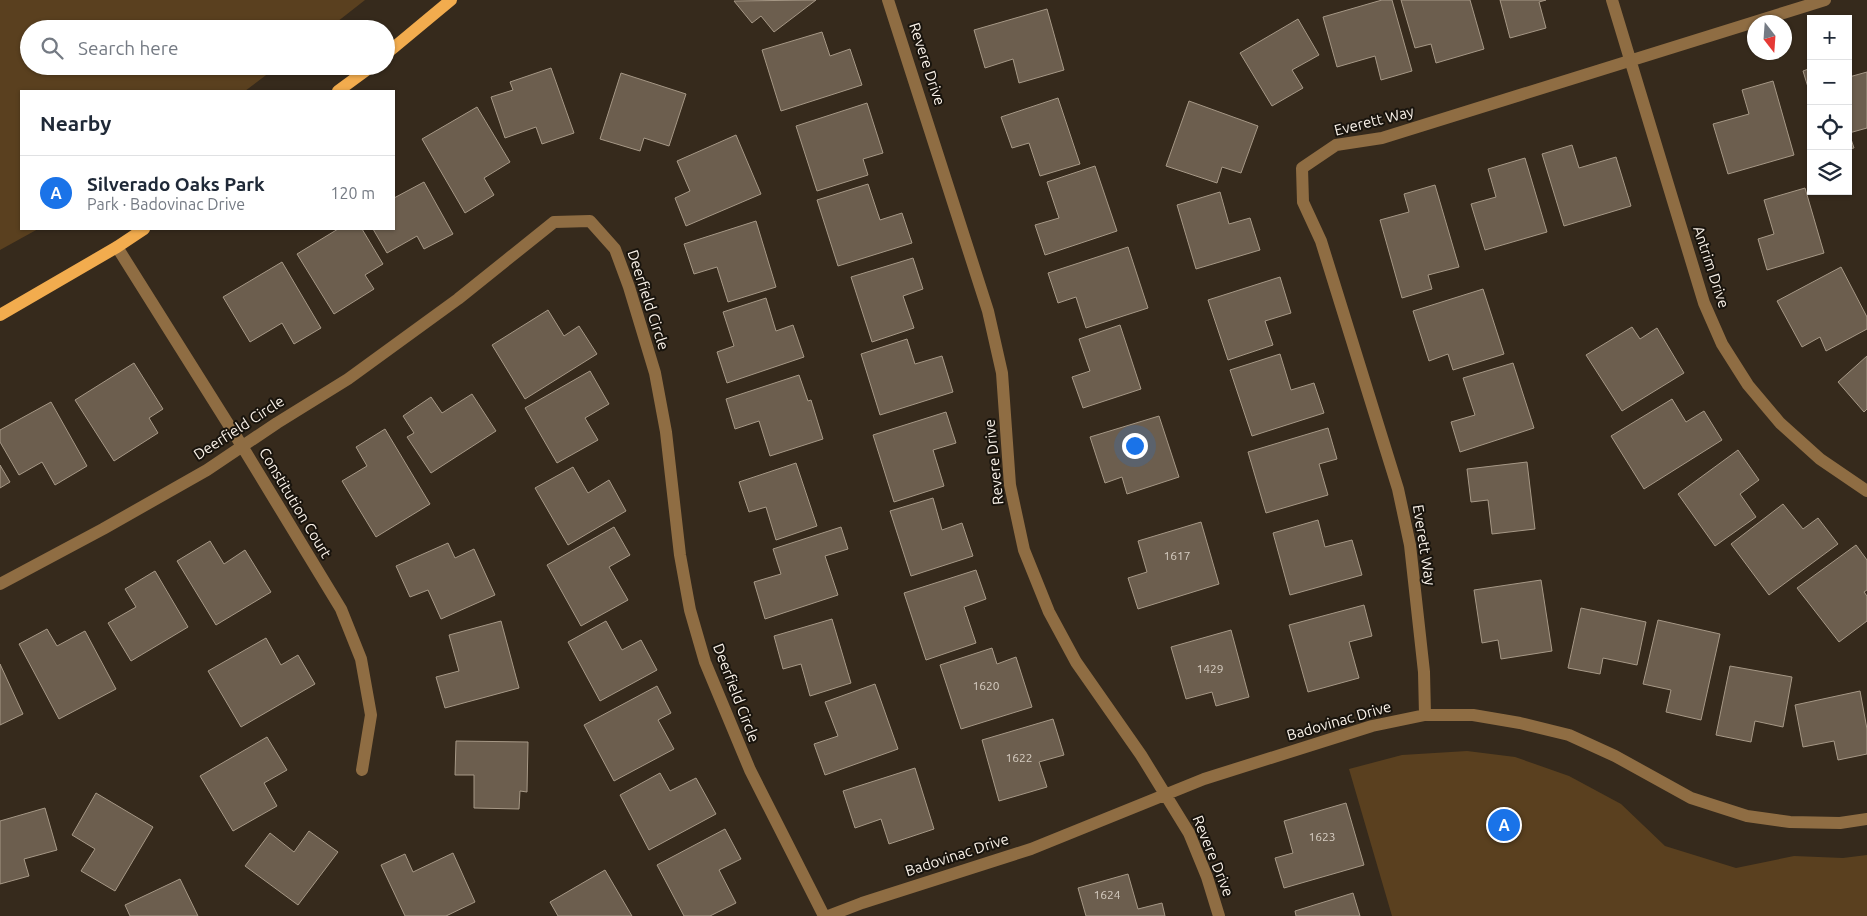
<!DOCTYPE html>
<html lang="en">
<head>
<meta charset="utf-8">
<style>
  :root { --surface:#fff; --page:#f2f2f3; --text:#1f2937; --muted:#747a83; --line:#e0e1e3; --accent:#1a73e8 }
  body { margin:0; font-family:Ubuntu,sans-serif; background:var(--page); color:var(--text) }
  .controls { position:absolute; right:15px; top:15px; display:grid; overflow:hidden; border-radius:0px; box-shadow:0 1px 4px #0004 }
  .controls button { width:45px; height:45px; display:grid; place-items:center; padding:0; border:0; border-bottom:1px solid var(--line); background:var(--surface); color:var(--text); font:25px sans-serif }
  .compass { position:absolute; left:1747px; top:15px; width:45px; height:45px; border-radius:50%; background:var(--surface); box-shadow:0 1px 4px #0004; rotate:163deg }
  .you { position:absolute; left:1134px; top:445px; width:18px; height:18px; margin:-12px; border:4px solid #fff; border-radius:50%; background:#1a73e8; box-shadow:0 0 0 8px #1a73e833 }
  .badge { display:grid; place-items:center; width:32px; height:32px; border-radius:50%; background:var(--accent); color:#fff; font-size:16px; font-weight:700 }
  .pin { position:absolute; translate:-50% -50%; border:2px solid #fff; box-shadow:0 1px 5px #0006 }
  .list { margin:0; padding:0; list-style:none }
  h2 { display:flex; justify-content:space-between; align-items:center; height:65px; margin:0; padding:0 20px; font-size:21px }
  h2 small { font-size:16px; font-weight:400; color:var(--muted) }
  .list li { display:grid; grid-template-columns:32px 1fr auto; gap:15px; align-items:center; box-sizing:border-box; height:75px; padding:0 20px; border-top:1px solid var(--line) }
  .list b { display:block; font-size:19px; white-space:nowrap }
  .list p { margin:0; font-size:16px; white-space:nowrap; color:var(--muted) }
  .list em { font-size:16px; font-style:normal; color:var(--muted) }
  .icon { flex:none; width:28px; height:28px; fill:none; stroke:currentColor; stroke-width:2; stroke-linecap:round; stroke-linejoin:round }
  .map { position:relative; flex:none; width:1867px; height:916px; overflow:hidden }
  .search { position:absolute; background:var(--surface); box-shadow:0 1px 4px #0004; left:20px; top:20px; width:375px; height:55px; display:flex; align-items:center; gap:12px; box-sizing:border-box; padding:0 18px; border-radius:28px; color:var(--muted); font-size:19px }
  .panel { position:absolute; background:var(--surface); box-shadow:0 1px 4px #0004; left:20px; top:90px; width:375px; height:140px; border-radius:0px }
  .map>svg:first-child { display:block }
  .green { fill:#5a401f }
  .building { fill:#6c5e4e; stroke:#a69886 }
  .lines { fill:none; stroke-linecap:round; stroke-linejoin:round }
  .minor { stroke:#8f6d43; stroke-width:12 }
  .major { stroke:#f2ac4e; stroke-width:12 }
  .labels { text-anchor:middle; stroke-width:4; stroke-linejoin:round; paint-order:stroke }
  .number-label { font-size:12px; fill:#d7cec3 }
  .street-label { font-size:15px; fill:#fbf3ea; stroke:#19140d }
</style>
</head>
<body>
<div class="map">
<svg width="1867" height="916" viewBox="0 0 1867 916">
  <rect width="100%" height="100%" fill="#362a1c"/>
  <path class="green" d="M0,0H365L328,29H29V66H278L245,91H21V229H38L0,250Z
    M1467,751L1515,757L1569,776L1621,804L1665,846L1736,868L1794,856L1843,858L1867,855V916H1392L1349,769L1402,755Z"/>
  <path class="building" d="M816,0L774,32L761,16L752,23L734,1Z
    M1382,0H1392L1412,71L1381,80L1375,56L1337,67L1323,17Z
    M1401,0H1470L1484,49L1436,63L1431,44L1415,48Z
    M1500,0H1546L1539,2L1546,28L1510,38Z
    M1047,9L1064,70L1019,83L1013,59L985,68L974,30Z
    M1298,19L1319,55L1292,70L1303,88L1272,106L1240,53Z
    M822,32L830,56L850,49L862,85L781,111L762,50Z
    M551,68L574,133L542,144L536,127L505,138L491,97L513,90L510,82Z
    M1811,68V97L1803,71Z
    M1867,72V128L1849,133L1854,148L1848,149V75L1849,77Z
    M621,73L686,94L669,146L644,138L640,151L600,139Z
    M1773,81L1794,155L1728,174L1713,124L1749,114L1742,90Z
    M1058,98L1080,164L1040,176L1029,143L1012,148L1001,117Z
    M1189,101L1258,126L1241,173L1222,167L1217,183L1166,166Z
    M867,103L883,153L863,159L868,175L817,191L796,126Z
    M477,107L510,162L484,178L494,195L465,213L422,139Z
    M736,135L761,194L686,226L675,198L690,191L677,161Z
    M1572,145L1579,168L1616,157L1631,206L1564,226L1542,154Z
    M1525,158L1547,232L1485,250L1471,204L1496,197L1488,169Z
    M1095,166L1117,231L1045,255L1035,225L1059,218L1047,182Z
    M424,182L453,234L424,249L417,236L387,253L373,229H394V198Z
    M868,184L880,220L902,213L912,243L838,266L817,200Z
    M1435,185L1459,267L1428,275L1432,289L1402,298L1380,220L1409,212L1404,194Z
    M1805,188L1824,253L1767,270L1758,239L1774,234L1764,200Z
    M1220,192L1229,224L1250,218L1260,250L1196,269L1177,205Z
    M756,221L776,287L728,302L717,267L694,274L684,244Z
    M338,229H362L383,264L365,275L374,289L334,314L297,254Z
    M1128,247L1148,308L1086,328L1076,297L1058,303L1048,273Z
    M913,258L923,289L903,296L914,328L872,342L851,277Z
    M282,262L321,328L294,344L282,323L250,342L223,297Z
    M1841,267L1867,317V329L1826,351L1820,337L1802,347L1777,301Z
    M1280,277L1291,313L1265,321L1273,345L1228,360L1208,300Z
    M1483,289L1504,354L1453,370L1448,354L1429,361L1413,311Z
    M766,298L776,331L793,325L804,357L727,383L717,352L734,346L723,312Z
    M548,310L564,336L579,326L597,354L525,399L492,345Z
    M1120,325L1141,389L1083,408L1072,377L1090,371L1079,339Z
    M1632,327L1640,339L1657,328L1684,373L1622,411L1586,355Z
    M907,339L915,364L942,356L953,392L880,415L861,354Z
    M1280,354L1291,390L1314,383L1324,413L1252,436L1230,370Z
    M1867,356V409L1864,412L1838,382Z
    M134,363L163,409L149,418L158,433L114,461L75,400Z
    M1513,363L1534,428L1460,452L1451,422L1475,415L1463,378Z
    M590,371L609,404L585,418L598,440L557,463L525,408Z
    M799,375L808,401L811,400L823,439L770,456L759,421L735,429L726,399Z
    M472,394L496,431L431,473L407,437L414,433L403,416L431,397L442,413Z
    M1672,399L1686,422L1704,411L1722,440L1644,489L1611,436Z
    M51,402L87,466L55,485L42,462L19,475L0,442V430Z
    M946,412L956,443L933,450L944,486L894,502L873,435Z
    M1159,416L1179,477L1127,494L1122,477L1105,483L1090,437Z
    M1328,428L1337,459L1319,464L1328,495L1266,513L1248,452Z
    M385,429L430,504L376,537L342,481L367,466L356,447Z
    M1738,450L1759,480L1740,494L1756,517L1715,546L1678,494Z
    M1527,462L1535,529L1492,534L1488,500L1471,502L1467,469Z
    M796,463L817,526L776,540L766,507L749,512L739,482Z
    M0,465L10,482L0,488Z
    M573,467L588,493L609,480L626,511L568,545L535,488Z
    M933,498L942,530L962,523L973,556L911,576L890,511Z
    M1783,504L1803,529L1818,518L1838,544L1769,595L1731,544Z
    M1318,520L1325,547L1352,540L1362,575L1290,595L1273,533Z
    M1201,522L1219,584L1138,609L1128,578L1147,572L1138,541Z
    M614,527L630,555L609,567L628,600L581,626L547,565Z
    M841,527L848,549L825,556L838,595L765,619L754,582L781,574L773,549Z
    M210,541L224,564L245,550L271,592L216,625L177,561Z
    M448,543L455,558L474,549L495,595L441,619L428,590L410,597L396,566Z
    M1856,545L1867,560V590L1864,592L1867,596V621L1839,642L1797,588Z
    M976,570L986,599L964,607L976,643L926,660L904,593Z
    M155,571L188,627L131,661L108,623L136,607L125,589Z
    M1541,580L1552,651L1501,659L1498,640L1482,643L1474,590Z
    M1364,605L1372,636L1349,642L1359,678L1308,692L1289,625Z
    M1581,608L1646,622L1637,665L1603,658L1600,674L1568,668Z
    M832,619L851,683L810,696L801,664L783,669L774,636Z
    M1658,620L1720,634L1701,720L1666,712L1671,690L1643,684Z
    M501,621L519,688L445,708L436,677L459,671L449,635Z
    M606,621L622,650L641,640L657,670L600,701L568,642Z
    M47,629L57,646L85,631L116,689L59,719L19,644Z
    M1231,630L1249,697L1216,706L1212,692L1186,699L1171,647Z
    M266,638L281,665L298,655L315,684L241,727L208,671Z
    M992,648L997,664L1016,657L1032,707L961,729L940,665Z
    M0,664L23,714L0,725Z
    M1730,666L1792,677L1783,727L1755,721L1751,742L1716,735Z
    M875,684L898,749L825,775L814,744L838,736L825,702Z
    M657,686L671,713L658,720L674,749L614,781L584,725Z
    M1860,691L1867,729V754L1838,760L1834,741L1803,747L1795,705Z
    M1053,719L1064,755L1039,762L1047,787L999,801L982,740Z
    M267,737L287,770L264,783L277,806L233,831L200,776Z
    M456,741L528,742L527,792L520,791L519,809L474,808V775H455Z
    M915,768L934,829L889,844L881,819L855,828L843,791Z
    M660,773L670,791L696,778L716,814L649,850L620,795Z
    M96,793L153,827L115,891L81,871L95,849L72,835Z
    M1346,803L1364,865L1284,888L1275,858L1293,853L1284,821Z
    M45,808L57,850L24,859L29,876L0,884V821Z
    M725,829L741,859L719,870L736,903L710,916H684L657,865Z
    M309,831L338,852L298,905L245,866L270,833L294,852Z
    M453,853L475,902L446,916H405L381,865L405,854L413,872Z
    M605,870L632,916H558L550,902Z
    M1128,874L1138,909L1162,903L1165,916H1086L1078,888Z
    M180,879L198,916H130L125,905Z
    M1353,893L1360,916H1296L1295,911Z"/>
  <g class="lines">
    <path class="minor" d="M888,0L988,311L1002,373L1010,485L1024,550L1049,612L1076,662L1141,755L1189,833L1207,877L1219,916
      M1612,0L1704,303L1722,344L1748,385L1780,423L1820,459L1867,491
      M117,247L242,446L341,609L361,659L371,715L362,770
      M0,584L103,529L207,470L277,423L348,379L458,299L554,222L590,221L615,249L629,287L655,373L666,432L680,555L690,610L705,662L750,770L824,916
      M1425,715L1424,672L1410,545L1398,489L1321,241L1303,202L1302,168L1336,145L1382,138L1825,0
      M828,916L862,903L1031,849L1204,779L1372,726L1425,715H1473L1520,723L1569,735L1615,756L1691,798L1747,816L1790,822L1840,823L1867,819"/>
    <path class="major" d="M386,54L451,0
      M338,91L372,66
      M0,315L117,247L144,229"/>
  </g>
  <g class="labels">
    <g class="number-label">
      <text x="1177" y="560">1617</text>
      <text x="1210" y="673">1429</text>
      <text x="986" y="690">1620</text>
      <text x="1019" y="762">1622</text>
      <text x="1322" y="841">1623</text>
      <text x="1107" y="899">1624</text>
    </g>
    <g class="street-label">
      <text transform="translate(927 64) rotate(72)" y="5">Revere Drive</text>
      <text transform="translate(1374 121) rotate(-14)" y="5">Everett Way</text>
      <text transform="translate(1711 267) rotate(72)" y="5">Antrim Drive</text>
      <text transform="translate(648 300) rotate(72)" y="5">Deerfield Circle</text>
      <text transform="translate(239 428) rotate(-33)" y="5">Deerfield Circle</text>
      <text transform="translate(994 462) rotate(-96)" y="5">Revere Drive</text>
      <text transform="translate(295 503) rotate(59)" y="5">Constitution Court</text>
      <text transform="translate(1424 545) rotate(81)" y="5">Everett Way</text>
      <text transform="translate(736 693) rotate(69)" y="5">Deerfield Circle</text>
      <text transform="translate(1339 721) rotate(-16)" y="5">Badovinac Drive</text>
      <text transform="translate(957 855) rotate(-18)" y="5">Badovinac Drive</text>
      <text transform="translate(1213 856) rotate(68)" y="5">Revere Drive</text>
    </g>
  </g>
</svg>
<div class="controls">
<button>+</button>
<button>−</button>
<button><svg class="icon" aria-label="locate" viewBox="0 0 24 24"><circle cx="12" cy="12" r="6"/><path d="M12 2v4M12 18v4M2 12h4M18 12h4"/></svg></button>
<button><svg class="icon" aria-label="layers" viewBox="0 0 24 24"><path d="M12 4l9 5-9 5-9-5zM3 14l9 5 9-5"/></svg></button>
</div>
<svg class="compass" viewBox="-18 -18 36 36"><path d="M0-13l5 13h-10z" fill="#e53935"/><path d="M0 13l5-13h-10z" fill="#747a83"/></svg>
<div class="you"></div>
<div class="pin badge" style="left:1504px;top:825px">A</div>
<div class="search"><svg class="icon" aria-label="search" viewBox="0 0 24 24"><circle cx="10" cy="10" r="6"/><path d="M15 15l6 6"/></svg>Search here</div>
<section class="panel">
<h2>Nearby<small></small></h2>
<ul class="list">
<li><span class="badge">A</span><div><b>Silverado Oaks Park</b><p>Park · Badovinac Drive</p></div><em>120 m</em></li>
</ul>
</section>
</div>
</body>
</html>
